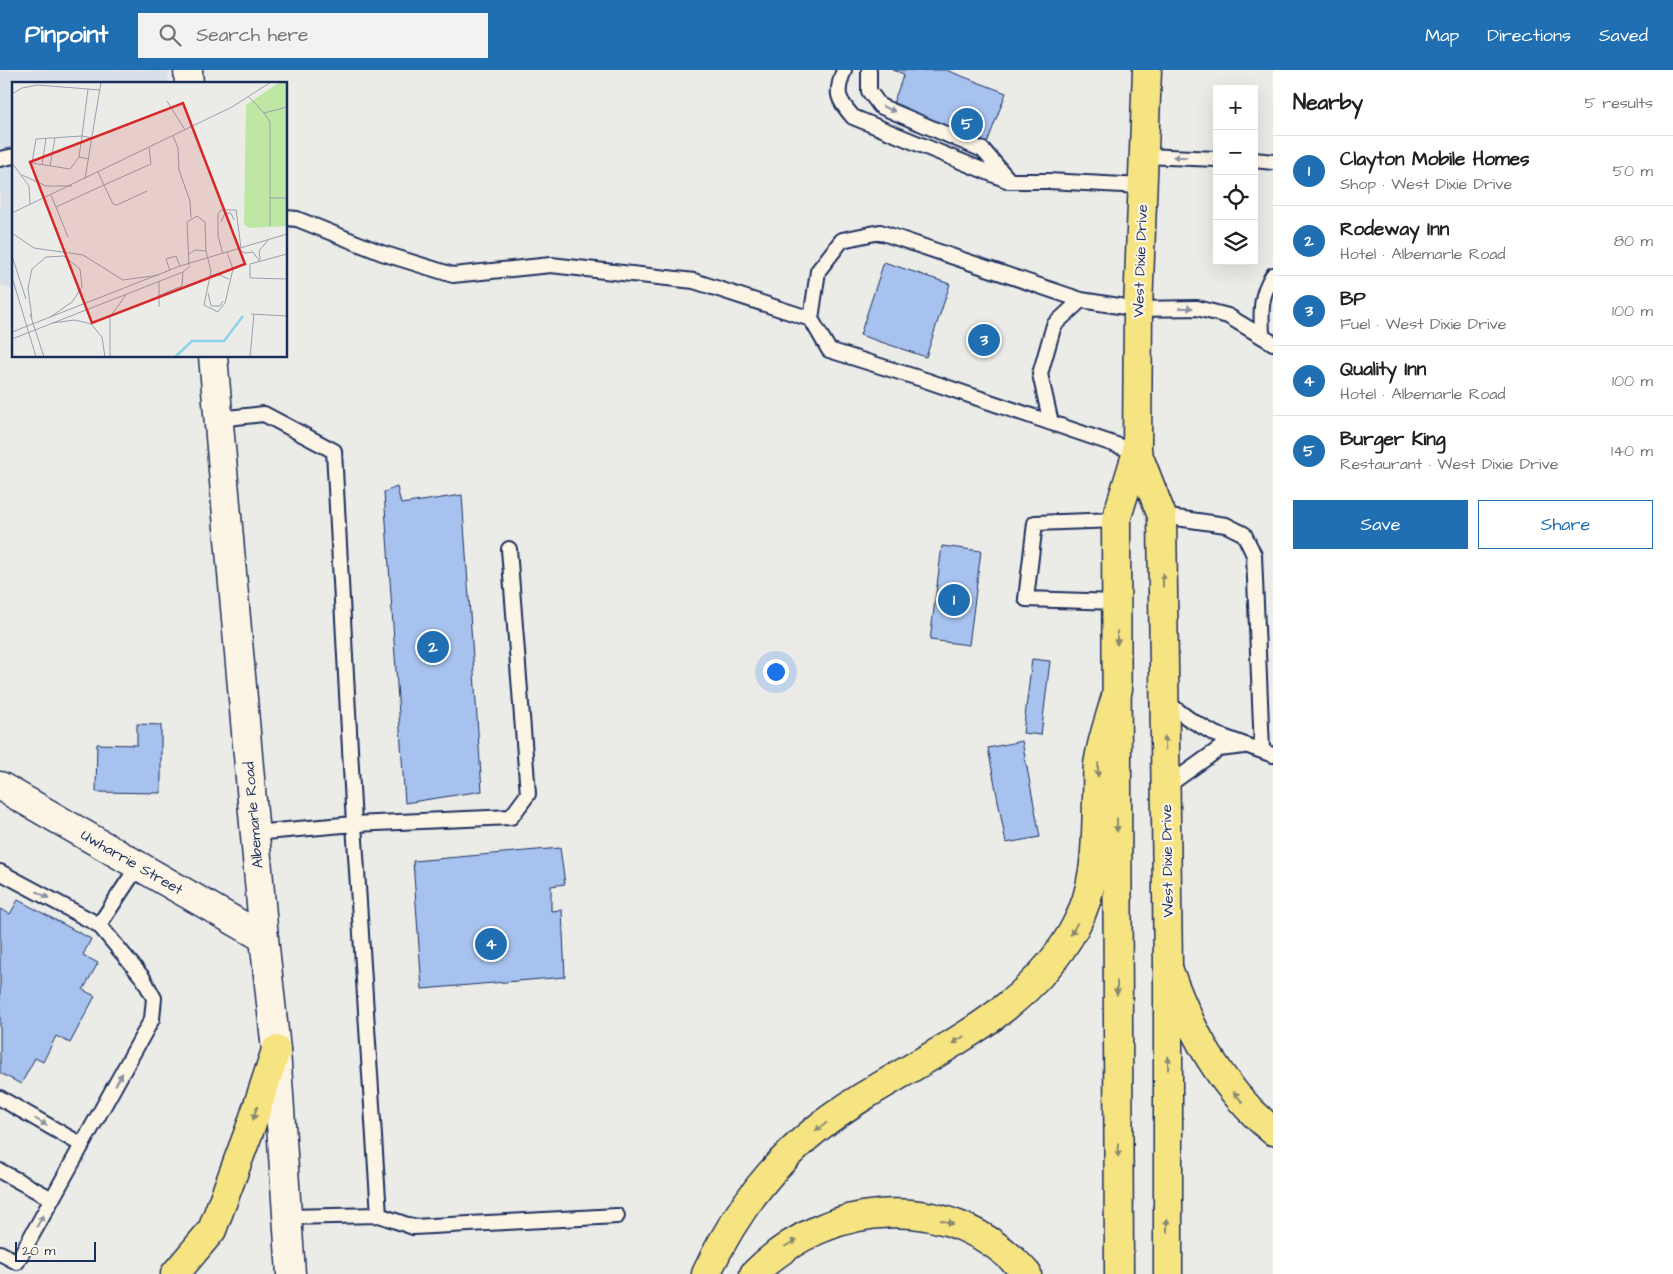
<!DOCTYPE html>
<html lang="en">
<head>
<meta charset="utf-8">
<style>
  :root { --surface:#fff; --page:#f2f2f2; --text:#202124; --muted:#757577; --line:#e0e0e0; --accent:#1f6fb2 }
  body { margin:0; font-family:"Architects Daughter",sans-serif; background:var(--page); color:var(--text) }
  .controls { position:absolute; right:15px; top:15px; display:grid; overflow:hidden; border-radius:0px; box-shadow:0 5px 20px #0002 }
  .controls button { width:45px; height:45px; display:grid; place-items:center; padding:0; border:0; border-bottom:1px solid var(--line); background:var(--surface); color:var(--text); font:25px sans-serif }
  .scale { position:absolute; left:15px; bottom:12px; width:81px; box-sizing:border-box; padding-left:5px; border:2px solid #1b2f5e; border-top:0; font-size:14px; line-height:18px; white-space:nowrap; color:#1b2f5e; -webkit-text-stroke:4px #fcf5e5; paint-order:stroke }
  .you { position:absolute; left:775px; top:601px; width:18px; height:18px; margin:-12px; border:4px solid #fff; border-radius:50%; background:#1a73e8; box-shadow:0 0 0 8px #1a73e833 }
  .badge { display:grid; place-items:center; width:32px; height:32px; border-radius:50%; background:var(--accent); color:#fff; font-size:16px; font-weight:700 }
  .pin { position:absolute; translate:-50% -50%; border:2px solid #fff; box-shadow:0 1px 5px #0006 }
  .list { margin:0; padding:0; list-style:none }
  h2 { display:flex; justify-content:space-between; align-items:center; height:65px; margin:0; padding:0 20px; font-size:21px }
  h2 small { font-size:16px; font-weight:400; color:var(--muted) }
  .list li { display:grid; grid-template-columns:32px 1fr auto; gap:15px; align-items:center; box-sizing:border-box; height:70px; padding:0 20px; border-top:1px solid var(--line) }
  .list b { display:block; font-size:19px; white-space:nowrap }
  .list p { margin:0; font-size:16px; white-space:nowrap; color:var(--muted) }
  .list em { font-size:16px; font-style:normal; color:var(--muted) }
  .actions { display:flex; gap:10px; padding:15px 20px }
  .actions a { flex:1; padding:11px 0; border:1px solid var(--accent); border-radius:0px; text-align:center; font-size:18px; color:var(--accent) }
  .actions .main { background:var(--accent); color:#fff }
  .icon { flex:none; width:28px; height:28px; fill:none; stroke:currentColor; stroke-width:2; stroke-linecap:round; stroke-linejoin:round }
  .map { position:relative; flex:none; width:1273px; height:1204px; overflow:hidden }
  header { display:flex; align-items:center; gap:30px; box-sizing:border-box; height:70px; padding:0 25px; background:var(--accent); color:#fff }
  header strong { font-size:24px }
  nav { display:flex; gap:28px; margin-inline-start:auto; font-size:18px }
  .search { width:350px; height:45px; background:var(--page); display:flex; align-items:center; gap:12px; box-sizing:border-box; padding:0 18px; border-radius:0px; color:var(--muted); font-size:19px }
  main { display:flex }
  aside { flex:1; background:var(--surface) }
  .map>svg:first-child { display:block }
  .built { fill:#d7dfe9 }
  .building { fill:#a7c2ee; stroke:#1b2f5e }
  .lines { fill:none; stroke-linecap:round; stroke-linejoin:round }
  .lane-casing { stroke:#1b2f5e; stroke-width:18 }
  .secondary-casing { stroke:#1b2f5e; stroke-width:31 }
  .primary-casing { stroke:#1b2f5e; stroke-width:31 }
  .highway-casing { stroke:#1b2f5e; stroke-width:31 }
  .lane { stroke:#fcf5e5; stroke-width:14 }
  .secondary { stroke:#fcf5e5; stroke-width:28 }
  .primary { stroke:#f6e381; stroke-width:28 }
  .highway { stroke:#f6e381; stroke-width:28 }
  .oneway { fill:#8c92a2 }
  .oneway2 { fill:#888970 }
  .labels { text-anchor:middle; stroke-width:4.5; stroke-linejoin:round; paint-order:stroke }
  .street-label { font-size:15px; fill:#1b2f5e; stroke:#fcf5e5 }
  .inset-river { fill:none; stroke:#89d4ea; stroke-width:2.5 }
  .inset-road { fill:none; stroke:#98a0b0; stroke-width:1 }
  .view { fill:#d62828; fill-opacity:0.15; stroke:#d62828; stroke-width:2.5 }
  .inset-edge { fill:none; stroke:#1b2f5e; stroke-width:2.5 }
</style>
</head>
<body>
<header>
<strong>Pinpoint</strong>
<div class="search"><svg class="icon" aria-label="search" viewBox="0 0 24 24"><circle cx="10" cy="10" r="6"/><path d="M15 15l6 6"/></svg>Search here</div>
<nav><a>Map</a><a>Directions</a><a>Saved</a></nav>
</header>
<main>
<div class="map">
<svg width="1273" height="1204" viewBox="0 0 1273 1204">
  <rect width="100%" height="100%" fill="#ebebe7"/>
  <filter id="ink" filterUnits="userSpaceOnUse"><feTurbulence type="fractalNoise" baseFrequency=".02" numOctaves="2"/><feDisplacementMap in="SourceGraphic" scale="10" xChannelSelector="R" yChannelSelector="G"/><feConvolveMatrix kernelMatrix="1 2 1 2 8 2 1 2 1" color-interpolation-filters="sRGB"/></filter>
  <g filter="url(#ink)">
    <path class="built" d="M0,0H168L169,14H14V221L0,215Z"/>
    <path class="building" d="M893,0H946L1006,23L987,73L892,36L904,4Z
      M884,192L950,214L926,287L860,265Z
      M397,417L401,434L462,425L482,721L405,733L384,422Z
      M942,476L981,481L969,575L930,570Z
      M1032,589L1050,591L1041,665L1023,663Z
      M137,654L161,655V723L96,722L97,674L137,675Z
      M1022,671L1040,767L1006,773L988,678Z
      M560,778L565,814L551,816V841L562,840L565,907L422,919L413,791Z
      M18,830L91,869L83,885L98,893L83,920L95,926L70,973L56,966L43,992L35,988L21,1014L0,1003V839L10,844Z"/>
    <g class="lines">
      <g class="lane-casing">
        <path id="lane" d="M844,0C835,23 837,29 853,47L1009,111H1048L1142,116
          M869,0V21L880,36L983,80L1008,109
          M1144,86L1217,89
          M0,89L14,86
          M1254,90L1273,92
          M286,148L297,149L382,183L453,205L551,195L694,211L811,249
          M1262,265C1261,243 1260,224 1273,205
          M218,349L264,344L334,381L354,754L511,747L528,724L509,479
          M1051,353L1040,304L1054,255L1081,230
          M1137,382L925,310L829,280L811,249L818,201L842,170L880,162L1081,230L1138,239L1197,238L1228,246L1273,273
          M1162,446L1226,455L1244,464L1254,485L1262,680
          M1116,450L1035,453L1026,529L1117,532
          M1165,631L1189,649L1215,664L1273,685
          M1167,716L1219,679L1244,676
          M254,763L354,754L379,1145L287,1147
          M0,802L99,855L138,796
          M0,1028L82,1075
          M0,1101L52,1129
          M379,1145L413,1157L617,1146
          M0,1183L17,1192L152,949L154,928L143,908L99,855"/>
      </g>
      <g class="secondary-casing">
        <path id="secondary" d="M188,0L189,14
          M213,286L264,868L276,980L291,1204
          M0,716L264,868"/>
      </g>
      <g class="primary-casing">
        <path id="primary" d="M1137,382L1162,446L1168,898V1204
          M1119,1204L1116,450L1137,382L1138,239L1147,0"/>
      </g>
      <g class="highway-casing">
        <path id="highway" d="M1168,898C1191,962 1220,1017 1273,1061
          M175,1204L212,1160L251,1056L276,980
          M706,1204C732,1148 770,1096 819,1057C904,991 1021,957 1075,857C1097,817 1096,772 1097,727C1098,715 1096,701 1099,689C1103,665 1112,642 1118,619
          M754,1204C830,1127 953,1119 1027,1204"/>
      </g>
      <use href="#lane" class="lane"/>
      <use href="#secondary" class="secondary"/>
      <use href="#primary" class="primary"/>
      <use href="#highway" class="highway"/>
    </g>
    <defs><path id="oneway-solid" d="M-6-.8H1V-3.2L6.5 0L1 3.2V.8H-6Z" transform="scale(1.25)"/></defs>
    <g class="oneway">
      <use href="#oneway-solid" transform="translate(889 39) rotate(23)"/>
      <use href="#oneway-solid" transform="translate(1180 87) rotate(-178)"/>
      <use href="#oneway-solid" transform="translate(1186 238)"/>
      <use href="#oneway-solid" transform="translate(43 825) rotate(28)"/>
      <use href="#oneway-solid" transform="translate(119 1009) rotate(-61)"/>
      <use href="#oneway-solid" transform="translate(41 1052) rotate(30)"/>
      <use href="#oneway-solid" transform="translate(40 1151) rotate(-61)"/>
    </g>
    <g class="oneway2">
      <use href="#oneway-solid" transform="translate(1163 510) rotate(-91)"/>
      <use href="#oneway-solid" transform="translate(1117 568) rotate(90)"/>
      <use href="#oneway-solid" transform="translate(1165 673) rotate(-92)"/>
      <use href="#oneway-solid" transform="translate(1098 700) rotate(92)"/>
      <use href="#oneway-solid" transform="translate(1117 755) rotate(90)"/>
      <use href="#oneway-solid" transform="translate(1074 859) rotate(118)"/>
      <use href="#oneway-solid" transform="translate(1117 918) rotate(90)"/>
      <use href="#oneway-solid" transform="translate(958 970) rotate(148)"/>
      <use href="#oneway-solid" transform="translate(1168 993) rotate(-90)"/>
      <use href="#oneway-solid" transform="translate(1238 1027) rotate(-130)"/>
      <use href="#oneway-solid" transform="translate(255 1043) rotate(108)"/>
      <use href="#oneway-solid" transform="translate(821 1057) rotate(143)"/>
      <use href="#oneway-solid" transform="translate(1118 1080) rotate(89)"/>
      <use href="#oneway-solid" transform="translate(947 1152) rotate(17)"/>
      <use href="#oneway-solid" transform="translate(1167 1155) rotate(-90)"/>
      <use href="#oneway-solid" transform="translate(791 1173) rotate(-30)"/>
    </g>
  </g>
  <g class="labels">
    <g class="street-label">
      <text transform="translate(1140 191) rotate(-88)" y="5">West Dixie Drive</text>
      <text transform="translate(253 745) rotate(-95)" y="5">Albemarle Road</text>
      <text transform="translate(1167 791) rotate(-91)" y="5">West Dixie Drive</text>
      <text transform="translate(132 792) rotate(30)" y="5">Uwharrie Street</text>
    </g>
  </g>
  <g transform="translate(12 12)">
    <rect width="275" height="275" fill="#ebebe7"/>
    <path d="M268,0H275V144L238,146L232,142L234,23Z" fill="#bde7a3"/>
    <path class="inset-river" d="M163,275L180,259H212L231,234"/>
    <path class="inset-road" d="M0,12L10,6L25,3L76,7M237,15L252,31L275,25M155,19L173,48M252,31L258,40V144M161,54L166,66L167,88L178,119L179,136M80,56L70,54L76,7L88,8M67,75L58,87L20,81L24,57L70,54L67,75L77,77M0,81L17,104L18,123M30,83L34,56M38,84L43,56M10,93L34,104H60M73,97L89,0M135,109L105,123L101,122L92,103L139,82L137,66M39,113L44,125L92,103L86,90M258,116H275M44,125L56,155M0,131L220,25L259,0M209,140L213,131H219L222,138M0,151L22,166L71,173L111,198L147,193M225,167L233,171L241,170L248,180M177,172L183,168L194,169M211,172L206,154V132L209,128H224L229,166M275,172L238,182V196L275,197M0,174L14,217M248,178L247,169L257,157M177,183L175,140L185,134L193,140L194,169L199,189L192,223L206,230L213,221L221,187L215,170M158,189L154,177L164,174L168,184M198,194L205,192L217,197M0,195L24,275M196,211L199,224H208L211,219M146,214L170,204L171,190M147,225V199M18,232L32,275M239,232L275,234M20,236L16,206L20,187L34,175L52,174L68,187L70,205L60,220L37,236M40,241L63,238L79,242L90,255L93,275M0,250L168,184L275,152M0,257L171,190L178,184M98,275V235L114,213M238,275L242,232"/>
    <path class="view" d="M171,21L233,182L80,241L18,80Z"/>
    <rect width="275" height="275" class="inset-edge"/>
  </g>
</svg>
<div class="controls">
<button>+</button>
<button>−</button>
<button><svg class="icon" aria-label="locate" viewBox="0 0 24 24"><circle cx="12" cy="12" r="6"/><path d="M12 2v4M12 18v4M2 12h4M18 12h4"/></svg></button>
<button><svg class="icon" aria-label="layers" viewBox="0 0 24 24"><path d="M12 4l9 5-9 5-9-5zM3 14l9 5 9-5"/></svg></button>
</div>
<div class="scale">20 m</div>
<div class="you"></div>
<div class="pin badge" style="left:954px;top:530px">1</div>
<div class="pin badge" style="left:433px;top:577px">2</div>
<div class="pin badge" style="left:984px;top:270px">3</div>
<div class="pin badge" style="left:491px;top:874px">4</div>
<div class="pin badge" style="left:967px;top:54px">5</div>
</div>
<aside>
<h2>Nearby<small>5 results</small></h2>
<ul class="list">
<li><span class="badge">1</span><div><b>Clayton Mobile Homes</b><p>Shop · West Dixie Drive</p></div><em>50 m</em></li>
<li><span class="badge">2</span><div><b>Rodeway Inn</b><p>Hotel · Albemarle Road</p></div><em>80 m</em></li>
<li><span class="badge">3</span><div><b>BP</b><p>Fuel · West Dixie Drive</p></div><em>100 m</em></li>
<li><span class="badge">4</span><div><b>Quality Inn</b><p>Hotel · Albemarle Road</p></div><em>100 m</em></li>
<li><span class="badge">5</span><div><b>Burger King</b><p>Restaurant · West Dixie Drive</p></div><em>140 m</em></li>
</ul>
<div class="actions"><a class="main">Save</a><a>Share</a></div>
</aside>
</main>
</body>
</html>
